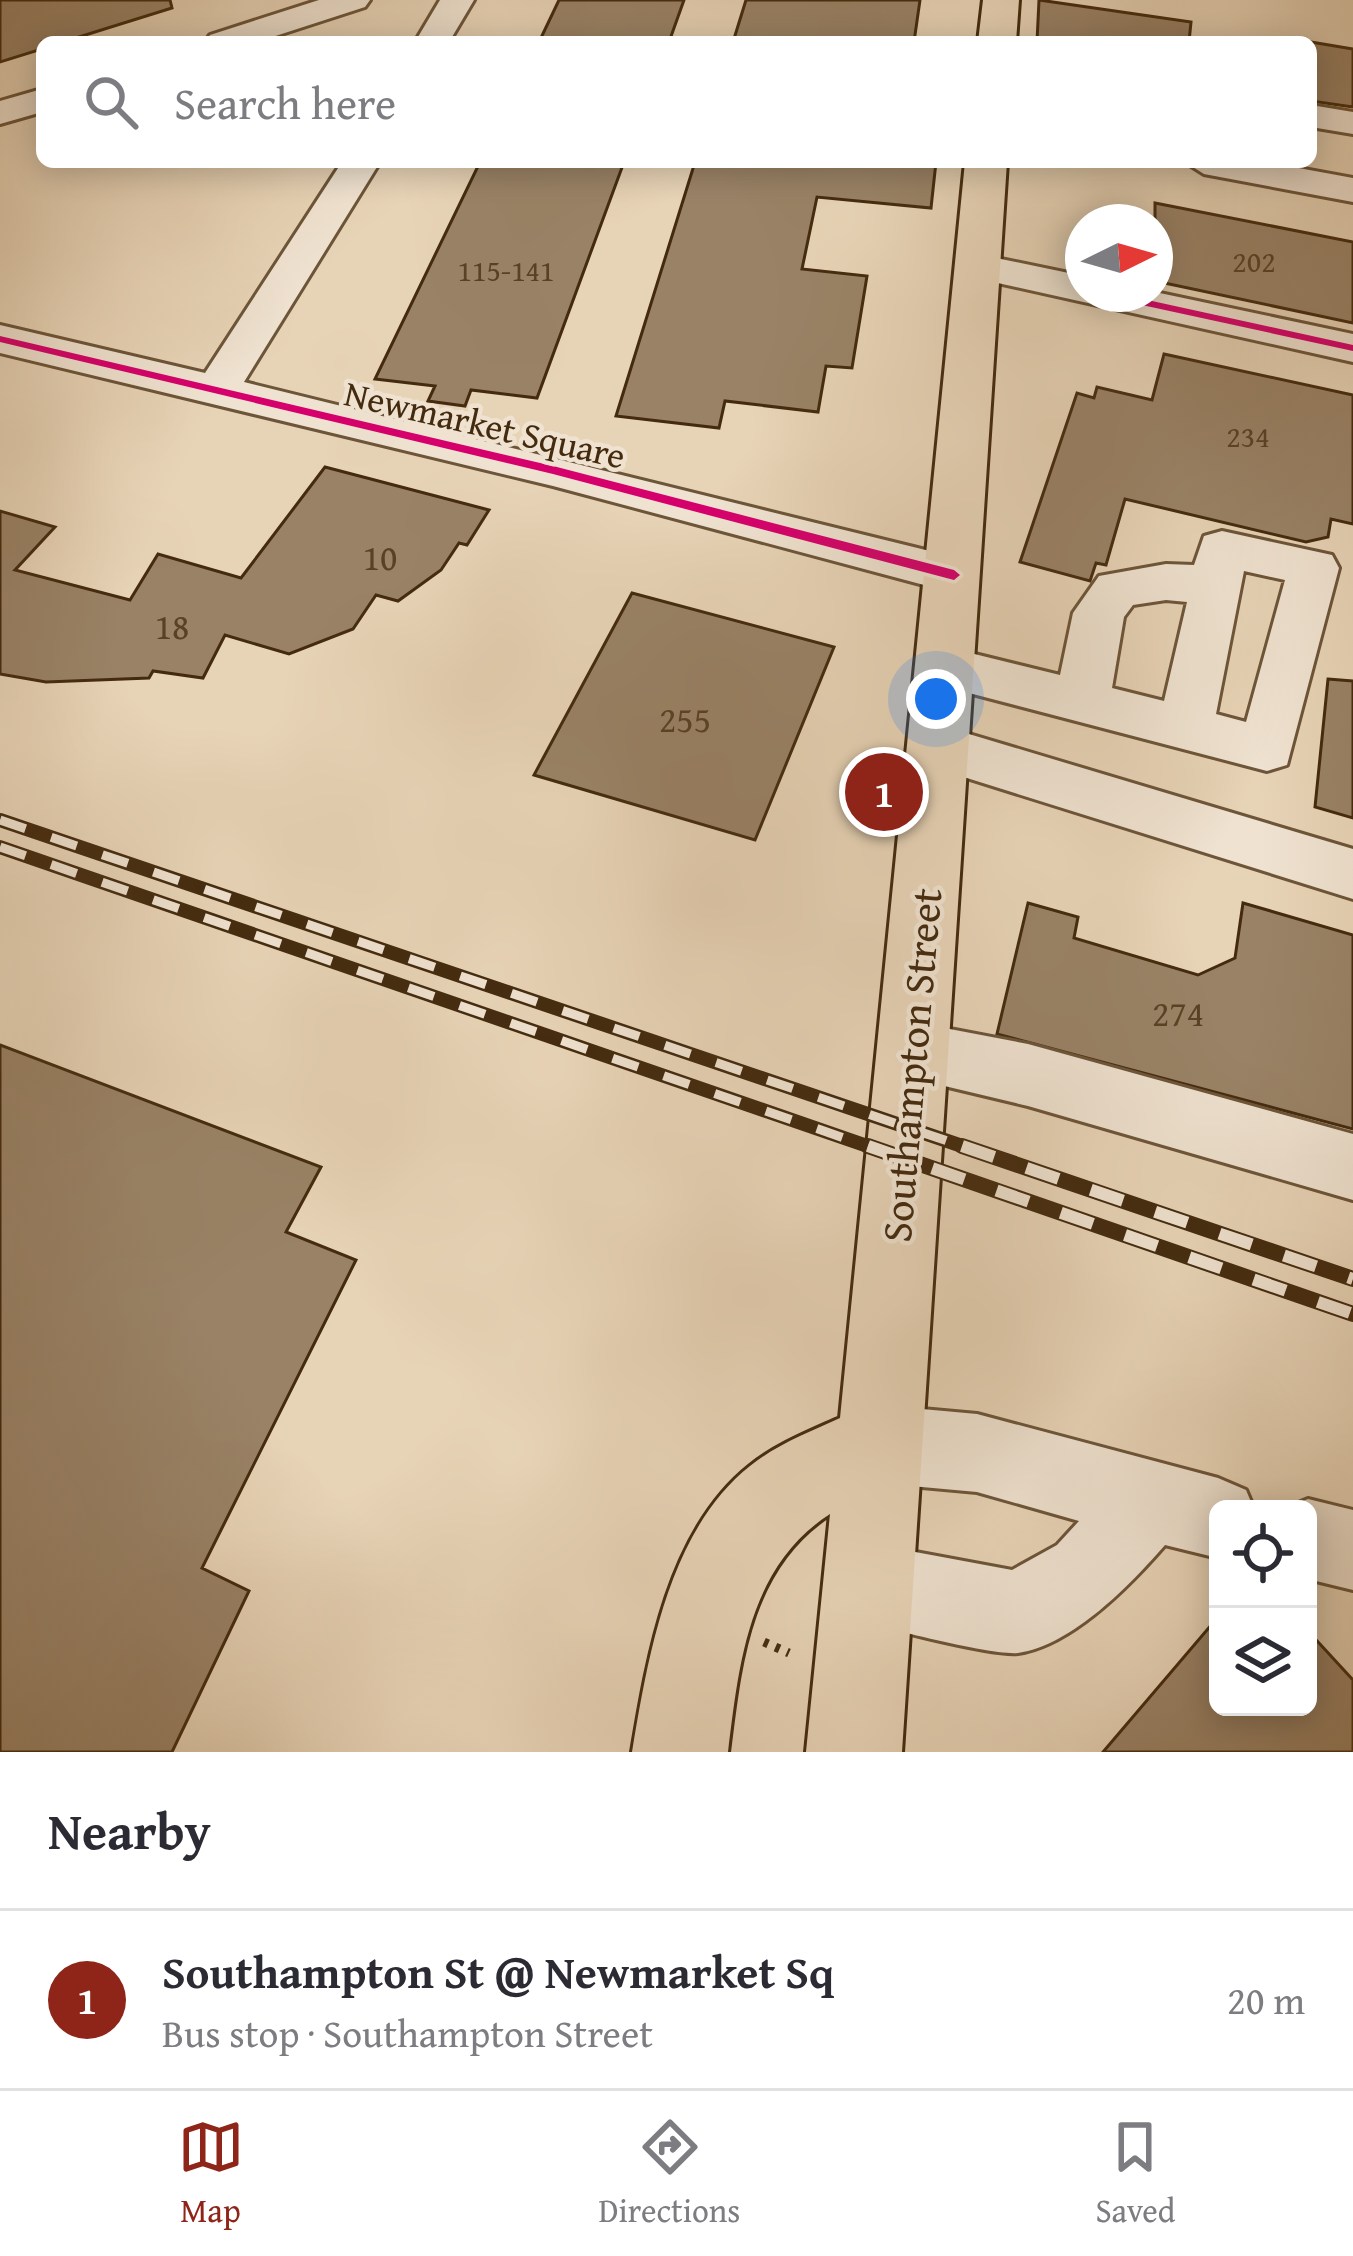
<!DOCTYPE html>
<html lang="en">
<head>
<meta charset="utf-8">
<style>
  :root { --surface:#fff; --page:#f7f7f7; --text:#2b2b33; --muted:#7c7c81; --line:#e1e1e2; --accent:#8f2418 }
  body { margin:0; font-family:"Gentium Book Plus",serif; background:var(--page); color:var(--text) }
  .controls { position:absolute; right:36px; bottom:36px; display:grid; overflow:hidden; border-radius:18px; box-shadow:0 6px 30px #0003 }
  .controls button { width:108px; height:108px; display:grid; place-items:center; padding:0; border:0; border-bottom:3px solid var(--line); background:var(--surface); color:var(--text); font:60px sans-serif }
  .compass { position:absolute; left:1065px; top:204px; width:108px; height:108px; border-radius:50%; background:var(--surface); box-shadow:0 6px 30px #0003; rotate:85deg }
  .you { position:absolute; left:936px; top:699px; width:42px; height:42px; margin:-30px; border:9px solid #fff; border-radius:50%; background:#1a73e8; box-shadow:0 0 0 18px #1a73e833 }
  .badge { display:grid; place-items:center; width:78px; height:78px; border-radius:50%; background:var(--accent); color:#fff; font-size:39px; font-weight:700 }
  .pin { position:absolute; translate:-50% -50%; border:6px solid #fff; box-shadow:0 3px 12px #0006 }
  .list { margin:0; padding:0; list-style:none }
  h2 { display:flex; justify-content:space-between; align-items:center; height:156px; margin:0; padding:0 48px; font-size:51px }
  h2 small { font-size:39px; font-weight:400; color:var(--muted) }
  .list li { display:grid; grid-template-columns:78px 1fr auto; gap:36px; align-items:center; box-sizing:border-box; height:180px; padding:0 48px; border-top:3px solid var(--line) }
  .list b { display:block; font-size:45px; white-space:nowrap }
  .list p { margin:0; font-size:39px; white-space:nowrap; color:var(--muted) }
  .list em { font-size:39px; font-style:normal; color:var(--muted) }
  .icon { flex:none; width:66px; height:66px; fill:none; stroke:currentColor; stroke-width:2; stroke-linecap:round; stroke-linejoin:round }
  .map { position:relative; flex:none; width:1353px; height:1752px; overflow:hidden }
  .search { position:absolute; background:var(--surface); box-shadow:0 6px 30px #0003; left:36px; right:36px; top:36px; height:132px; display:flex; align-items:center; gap:30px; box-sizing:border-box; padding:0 42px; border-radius:18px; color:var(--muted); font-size:45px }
  .sheet { height:336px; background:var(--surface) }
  nav { display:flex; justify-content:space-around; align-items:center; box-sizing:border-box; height:168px; border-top:3px solid var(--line); background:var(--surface); font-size:33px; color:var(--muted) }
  nav a { display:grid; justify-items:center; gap:6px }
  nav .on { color:var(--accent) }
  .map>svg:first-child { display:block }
  .building { fill:#998266; stroke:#442b0f; stroke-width:3 }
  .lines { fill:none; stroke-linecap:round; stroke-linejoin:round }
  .minor-casing { stroke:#6d5539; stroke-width:6 }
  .major-casing { stroke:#442b0f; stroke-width:6 }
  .path { stroke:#442b0f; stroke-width:9; stroke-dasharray:4.5 8; stroke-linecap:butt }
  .minor { fill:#efe2d0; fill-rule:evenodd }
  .major { fill:#e7d3b6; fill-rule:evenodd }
  .rail-far1-casing { stroke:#442b0f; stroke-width:14 }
  .rail-casing { stroke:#442b0f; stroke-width:16 }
  .rail-far1 { stroke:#efe2d0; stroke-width:9; stroke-dasharray:27; stroke-linecap:butt }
  .rail { stroke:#efe2d0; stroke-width:12; stroke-dasharray:34; stroke-linecap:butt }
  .cycleway-casing { stroke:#efe2d0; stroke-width:7 }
  .cycleway { fill:#d6006c; fill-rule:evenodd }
  .labels { text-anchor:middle; stroke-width:9; stroke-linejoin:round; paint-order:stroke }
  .far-number-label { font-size:30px; fill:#594125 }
  .far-street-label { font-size:36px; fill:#442b0f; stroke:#efe2d0 }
  .number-label { font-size:36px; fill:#594125 }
  .street-label { font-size:42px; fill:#442b0f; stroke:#efe2d0 }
</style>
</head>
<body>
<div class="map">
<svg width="1353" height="1752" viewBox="0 0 1353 1752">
  <rect width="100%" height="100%" fill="#e7d3b6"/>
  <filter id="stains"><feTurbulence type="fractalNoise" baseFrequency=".00167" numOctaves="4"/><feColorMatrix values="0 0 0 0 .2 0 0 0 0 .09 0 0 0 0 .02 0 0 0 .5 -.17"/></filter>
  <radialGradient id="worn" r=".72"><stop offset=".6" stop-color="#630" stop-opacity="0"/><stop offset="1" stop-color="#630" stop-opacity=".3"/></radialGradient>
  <path class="building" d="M0,0H170L172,8L63,42H42V49L0,62Z
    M559,0H684L669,42H539Z
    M746,0H920L914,42H733Z
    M1039,0L1191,22L1189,42H1037Z
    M1311,42L1353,49V107L1311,101Z
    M480,162H624L537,398L471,390L465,406L428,401L435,386L375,379Z
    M695,162H936L931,208L817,197L802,269L867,276L852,368L826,366L818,412L725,401L719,428L616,416Z
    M1155,203L1353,242V323L1155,281Z
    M1164,354L1353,395V524L1331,519L1328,537L1306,542L1125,499L1106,565L1096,563L1090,581L1020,562L1077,393L1094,398L1097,387L1152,400Z
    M325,467L489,510L467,545L459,543L441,570L398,601L376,595L353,629L289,654L225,635L203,678L153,671L149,678L46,682L0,674V511L55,527L15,570L130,600L158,554L241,578Z
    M632,593L834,647L755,840L534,775Z
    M1328,679L1353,681V818L1315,807Z
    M1028,903L1078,917L1074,938L1198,975L1235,958L1243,903L1353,935V1129L997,1034Z
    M0,1045L321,1167L286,1232L356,1260L202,1568L249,1591L172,1752H0Z
    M1218,1617V1707H1308V1631L1353,1680V1752H1103Z"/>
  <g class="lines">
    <g class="minor-casing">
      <path id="minor" d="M319,0H370L365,7L257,42H205L210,35Z
        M440,0H474L449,42H415Z
        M42,89V112L0,124V101Z
        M1311,105L1353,112V134L1311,127Z
        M342,162H380L244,382L954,557L972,562L979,575L972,588L954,593L553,486L0,353V325L205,373Z
        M1185,162H1266L1353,178V202L1204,174Z
        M977,254L1083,276V294L1155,292L1353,334V362L962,275L956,266L962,257Z
        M1222,531L1332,555L1339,568L1287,765L1267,771L946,687L927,681L919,667L927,653L946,647L1060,675L1073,613L1099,576L1166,564L1194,565L1204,536ZM1244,571L1285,580L1246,722L1216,714ZM1166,600L1187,602L1164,701L1112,688L1124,617L1133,605Z
        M939,725L1353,849V899L919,763L911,747L919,731Z
        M913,1022L1028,1044L1353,1134V1200L1028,1106L890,1073L880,1052L890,1031Z
        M878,1405L977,1414L1218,1478L1246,1490L1254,1509H1218V1558L1165,1545C1131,1584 1073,1645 1018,1653C993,1656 865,1624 838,1613L826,1584L838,1555L867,1543L1012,1570L1057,1545L1079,1521L977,1492L878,1483L851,1471L839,1444L851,1417Z
        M1308,1499L1353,1510V1590L1308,1579V1509H1284Z"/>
    </g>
    <g class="major-casing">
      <path id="major" d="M983,0H1019L1016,42H978Z
        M965,162H1007L902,1752H806L830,1514C748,1567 739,1664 728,1752H632C648,1656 669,1530 750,1466C776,1445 809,1432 840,1418Z"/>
    </g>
    <path class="path" d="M764,1642L789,1653"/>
    <use href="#minor" class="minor"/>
    <use href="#major" class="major"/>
    <g class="rail-far1-casing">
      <path id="rail-far1" d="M0,820L971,1149
        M0,847L876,1149"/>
    </g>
    <g class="rail-casing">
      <path id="rail" d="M868,1146L1353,1314
        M962,1146L1353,1279"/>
    </g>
    <use href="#rail-far1" class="rail-far1"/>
    <use href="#rail" class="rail"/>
    <g class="cycleway-casing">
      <path id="cycleway" d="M1100,294H1120L1353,345V351L1105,297Z
        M0,336L553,466L954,570L960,575L954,580L553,474L0,342Z"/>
    </g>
    <use href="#cycleway" class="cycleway"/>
  </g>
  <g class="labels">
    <g class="far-number-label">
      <text x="1254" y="272">202</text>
      <text x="506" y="281">115-141</text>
      <text x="1248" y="447">234</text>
    </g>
    <g class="far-street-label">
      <text transform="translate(485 424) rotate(13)" y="13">Newmarket Square</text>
    </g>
    <g class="number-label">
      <text x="380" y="570">10</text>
      <text x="172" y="639">18</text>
      <text x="685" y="732">255</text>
      <text x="1178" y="1026">274</text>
    </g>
    <g class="street-label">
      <text transform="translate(911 1065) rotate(-85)" y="15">Southampton Street</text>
    </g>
  </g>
  <rect width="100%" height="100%" filter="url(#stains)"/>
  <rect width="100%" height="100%" fill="url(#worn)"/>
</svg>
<div class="controls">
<button><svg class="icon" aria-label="locate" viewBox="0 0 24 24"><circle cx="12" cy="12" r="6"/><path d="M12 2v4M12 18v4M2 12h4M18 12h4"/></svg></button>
<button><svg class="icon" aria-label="layers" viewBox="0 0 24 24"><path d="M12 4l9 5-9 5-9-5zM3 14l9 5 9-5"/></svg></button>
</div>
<svg class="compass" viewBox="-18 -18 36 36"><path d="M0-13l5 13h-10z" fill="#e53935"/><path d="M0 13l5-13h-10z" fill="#7c7c81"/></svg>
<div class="you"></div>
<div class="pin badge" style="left:884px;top:792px">1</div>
<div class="search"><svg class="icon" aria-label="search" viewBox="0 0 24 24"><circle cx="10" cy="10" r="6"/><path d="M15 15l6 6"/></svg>Search here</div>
</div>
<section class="sheet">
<h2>Nearby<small></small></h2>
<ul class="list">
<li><span class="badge">1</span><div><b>Southampton St @ Newmarket Sq</b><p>Bus stop · Southampton Street</p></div><em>20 m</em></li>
</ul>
</section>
<nav>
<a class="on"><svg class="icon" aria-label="map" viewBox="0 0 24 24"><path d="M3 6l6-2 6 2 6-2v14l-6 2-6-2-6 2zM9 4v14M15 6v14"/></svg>Map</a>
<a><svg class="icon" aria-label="directions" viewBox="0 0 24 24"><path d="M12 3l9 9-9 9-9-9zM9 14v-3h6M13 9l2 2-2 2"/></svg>Directions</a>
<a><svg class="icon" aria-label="saved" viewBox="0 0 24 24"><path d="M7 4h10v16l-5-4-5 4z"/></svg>Saved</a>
</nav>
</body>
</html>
